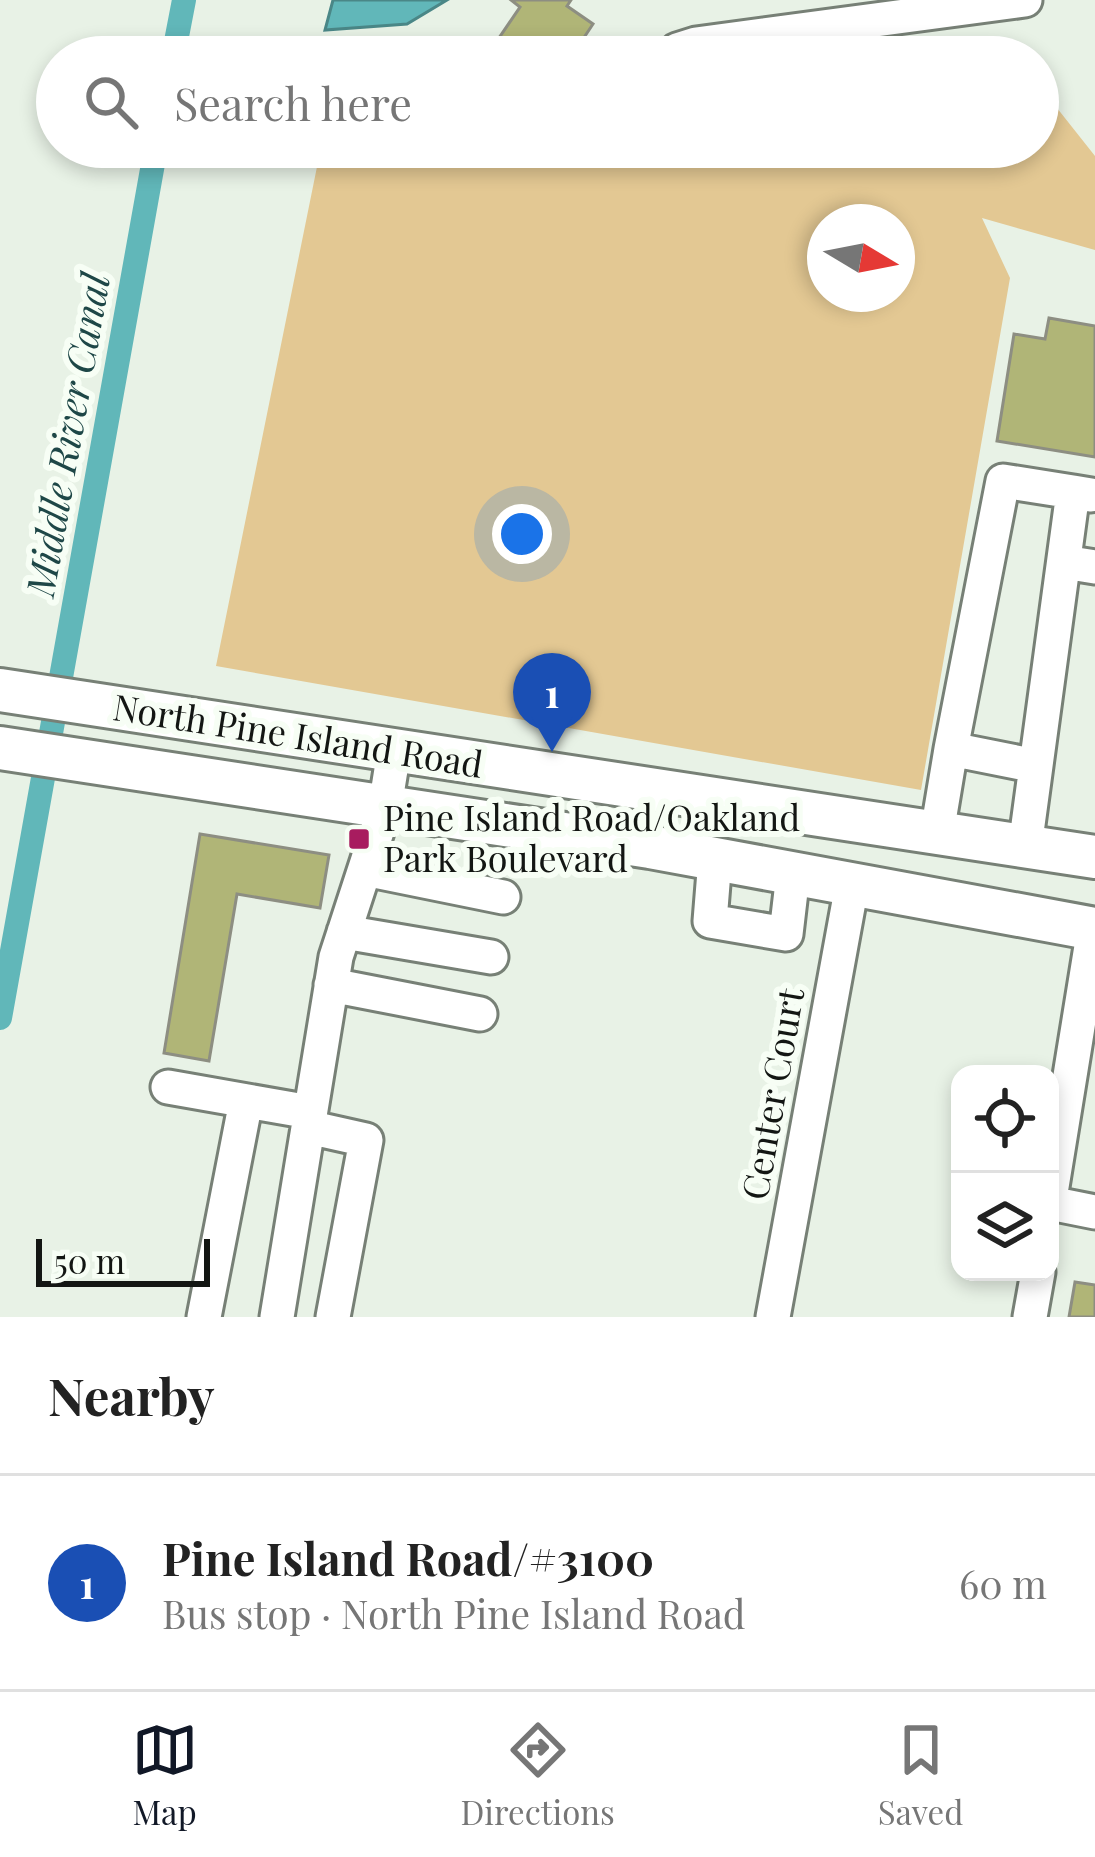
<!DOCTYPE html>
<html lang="en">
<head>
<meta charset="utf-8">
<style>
  :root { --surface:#fff; --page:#f6f6f6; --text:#222; --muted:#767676; --line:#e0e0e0; --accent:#111827 }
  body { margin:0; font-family:"Playfair Display",serif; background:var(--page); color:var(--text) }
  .controls { position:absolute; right:36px; bottom:36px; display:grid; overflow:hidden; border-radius:24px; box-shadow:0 6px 18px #0003 }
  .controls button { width:108px; height:108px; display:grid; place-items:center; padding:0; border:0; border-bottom:3px solid var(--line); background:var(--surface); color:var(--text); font:60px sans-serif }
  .compass { position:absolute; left:807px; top:204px; width:108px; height:108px; border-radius:50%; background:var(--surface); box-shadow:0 6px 18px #0003; rotate:100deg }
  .scale { position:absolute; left:36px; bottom:30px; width:174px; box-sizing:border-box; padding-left:12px; border:6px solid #131613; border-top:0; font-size:33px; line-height:42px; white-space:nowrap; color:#131613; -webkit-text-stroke:9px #f7fef5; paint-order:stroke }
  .you { position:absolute; left:522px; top:534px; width:42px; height:42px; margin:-30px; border:9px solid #fff; border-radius:50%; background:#1a73e8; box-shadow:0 0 0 18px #1a73e833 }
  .badge { display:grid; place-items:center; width:78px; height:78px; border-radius:50%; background:var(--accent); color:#fff; font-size:39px; font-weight:700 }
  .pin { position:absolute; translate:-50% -99px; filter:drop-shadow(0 3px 6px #0008) }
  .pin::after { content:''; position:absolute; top:63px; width:42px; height:36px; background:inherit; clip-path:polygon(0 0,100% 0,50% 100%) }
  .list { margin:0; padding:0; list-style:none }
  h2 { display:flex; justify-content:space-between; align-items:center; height:156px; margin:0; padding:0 48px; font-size:51px }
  h2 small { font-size:39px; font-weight:400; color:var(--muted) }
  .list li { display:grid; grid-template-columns:78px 1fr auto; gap:36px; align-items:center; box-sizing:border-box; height:216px; padding:0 48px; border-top:3px solid var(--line) }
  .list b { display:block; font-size:45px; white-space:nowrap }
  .list p { margin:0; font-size:39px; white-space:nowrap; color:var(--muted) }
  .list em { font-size:39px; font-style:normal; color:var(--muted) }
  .icon { flex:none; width:66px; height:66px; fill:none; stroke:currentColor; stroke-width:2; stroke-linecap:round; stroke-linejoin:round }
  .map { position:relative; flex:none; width:1095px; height:1317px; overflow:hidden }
  .search { position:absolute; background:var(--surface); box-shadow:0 6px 18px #0003; left:36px; right:36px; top:36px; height:132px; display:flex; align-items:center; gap:30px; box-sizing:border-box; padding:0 42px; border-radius:66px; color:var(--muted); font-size:45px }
  .sheet { height:372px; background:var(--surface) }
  nav { display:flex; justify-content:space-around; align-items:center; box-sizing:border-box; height:168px; border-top:3px solid var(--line); background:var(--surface); font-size:33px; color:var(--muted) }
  nav a { display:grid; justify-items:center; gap:6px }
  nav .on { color:var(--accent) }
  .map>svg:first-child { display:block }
  .green { fill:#e3c893; fill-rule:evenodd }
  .water { fill:#61b7b9; stroke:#4a8787; stroke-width:3 }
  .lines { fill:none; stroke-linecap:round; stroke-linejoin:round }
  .canal { stroke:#61b7b9; stroke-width:24 }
  .building { fill:#b0b577; stroke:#8d8e82; stroke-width:3 }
  .minor-casing { stroke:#778076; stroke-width:39 }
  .major-casing { stroke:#778076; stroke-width:48 }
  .minor { stroke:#fff; stroke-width:33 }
  .major { stroke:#fff; stroke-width:42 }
  .poi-dot { fill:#a81c5f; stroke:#f7fef5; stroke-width:4.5 }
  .labels { text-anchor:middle; stroke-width:12; stroke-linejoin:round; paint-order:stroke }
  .street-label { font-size:36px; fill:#131613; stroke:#f7fef5 }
  .poi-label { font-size:36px; fill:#131613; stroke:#f7fef5; text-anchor:start }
  .water-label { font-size:39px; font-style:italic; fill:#1e4747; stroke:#f7fef5 }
</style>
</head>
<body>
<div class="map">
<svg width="1095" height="1317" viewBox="0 0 1095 1317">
  <rect width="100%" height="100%" fill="#e8f2e6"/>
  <path class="green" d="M1038,84L1095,156V250L982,218L1010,278L921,790L216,666L321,147H1038ZM825,222H897V294H825Z"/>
  <path class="water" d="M333,0H447L407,24L325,30Z"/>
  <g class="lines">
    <path class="canal" d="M173,57L184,0
      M0,1018L156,147"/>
  </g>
  <path class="building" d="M511,0H571L567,6L593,24L571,57H545L536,51L532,57H525L499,38L520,7Z
    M1049,318L1095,326V457L997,441L1014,334L1045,339Z
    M200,834L329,855L320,908L237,894L209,1061L164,1053Z
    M1075,1282L1095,1285V1317H1069Z"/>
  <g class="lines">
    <g class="minor-casing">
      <path id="minor" d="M671,57L677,50L696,44L1025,0
        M1064,562L1095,567
        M1036,766L951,749L1003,481L1073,492
        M937,833L951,749
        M1025,847L1073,492L1091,495
        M715,859L710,921L786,934L793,874
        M365,869L503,897
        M344,932L491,957
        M331,985L480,1014
        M168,1087L310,1112
        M308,1127L366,1140L333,1317
        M1050,1199L1094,928
        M1050,1203L1095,1212
        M204,1317L246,1101
        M277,1317L336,957L385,807L394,751
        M773,1317L852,885
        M1030,1317L1038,1272"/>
    </g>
    <g class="major-casing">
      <path id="major" d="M0,690L1095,857
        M0,748L650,847L1095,929"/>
    </g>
    <use href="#minor" class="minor"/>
    <use href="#major" class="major"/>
  </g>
  <rect class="poi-dot" x="347" y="827" width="24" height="24" rx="6"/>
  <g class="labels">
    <g class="street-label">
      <text transform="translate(298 736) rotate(9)" y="13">North Pine Island Road</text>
      <text transform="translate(773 1094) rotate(-80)" y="13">Center Court</text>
    </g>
    <g class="poi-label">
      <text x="383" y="831">Pine Island Road/Oakland<tspan x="383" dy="41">Park Boulevard</tspan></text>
    </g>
    <g class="water-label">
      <text transform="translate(68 435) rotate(-80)" y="14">Middle River Canal</text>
    </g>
  </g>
</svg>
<div class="controls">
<button><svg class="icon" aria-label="locate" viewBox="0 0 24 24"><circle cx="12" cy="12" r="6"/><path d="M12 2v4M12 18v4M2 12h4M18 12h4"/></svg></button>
<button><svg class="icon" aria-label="layers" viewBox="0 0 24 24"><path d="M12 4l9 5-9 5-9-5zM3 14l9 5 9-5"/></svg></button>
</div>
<svg class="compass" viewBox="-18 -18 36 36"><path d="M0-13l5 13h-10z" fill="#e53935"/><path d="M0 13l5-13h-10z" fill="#767676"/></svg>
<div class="scale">50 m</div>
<div class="you"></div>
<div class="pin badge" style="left:552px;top:752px;background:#1a4fb4">1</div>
<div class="search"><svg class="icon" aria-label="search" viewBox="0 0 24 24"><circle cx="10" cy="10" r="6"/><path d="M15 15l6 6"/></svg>Search here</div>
</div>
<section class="sheet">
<h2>Nearby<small></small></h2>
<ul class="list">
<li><span class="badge" style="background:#1a4fb4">1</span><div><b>Pine Island Road/#3100</b><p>Bus stop · North Pine Island Road</p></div><em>60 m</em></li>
</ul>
</section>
<nav>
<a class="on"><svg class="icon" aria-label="map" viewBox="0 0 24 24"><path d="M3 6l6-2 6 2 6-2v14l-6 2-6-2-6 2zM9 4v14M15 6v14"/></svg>Map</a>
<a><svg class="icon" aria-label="directions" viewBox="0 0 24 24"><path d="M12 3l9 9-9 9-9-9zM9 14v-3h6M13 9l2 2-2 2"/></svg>Directions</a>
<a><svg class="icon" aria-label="saved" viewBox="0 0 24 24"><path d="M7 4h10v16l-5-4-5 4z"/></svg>Saved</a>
</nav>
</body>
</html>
